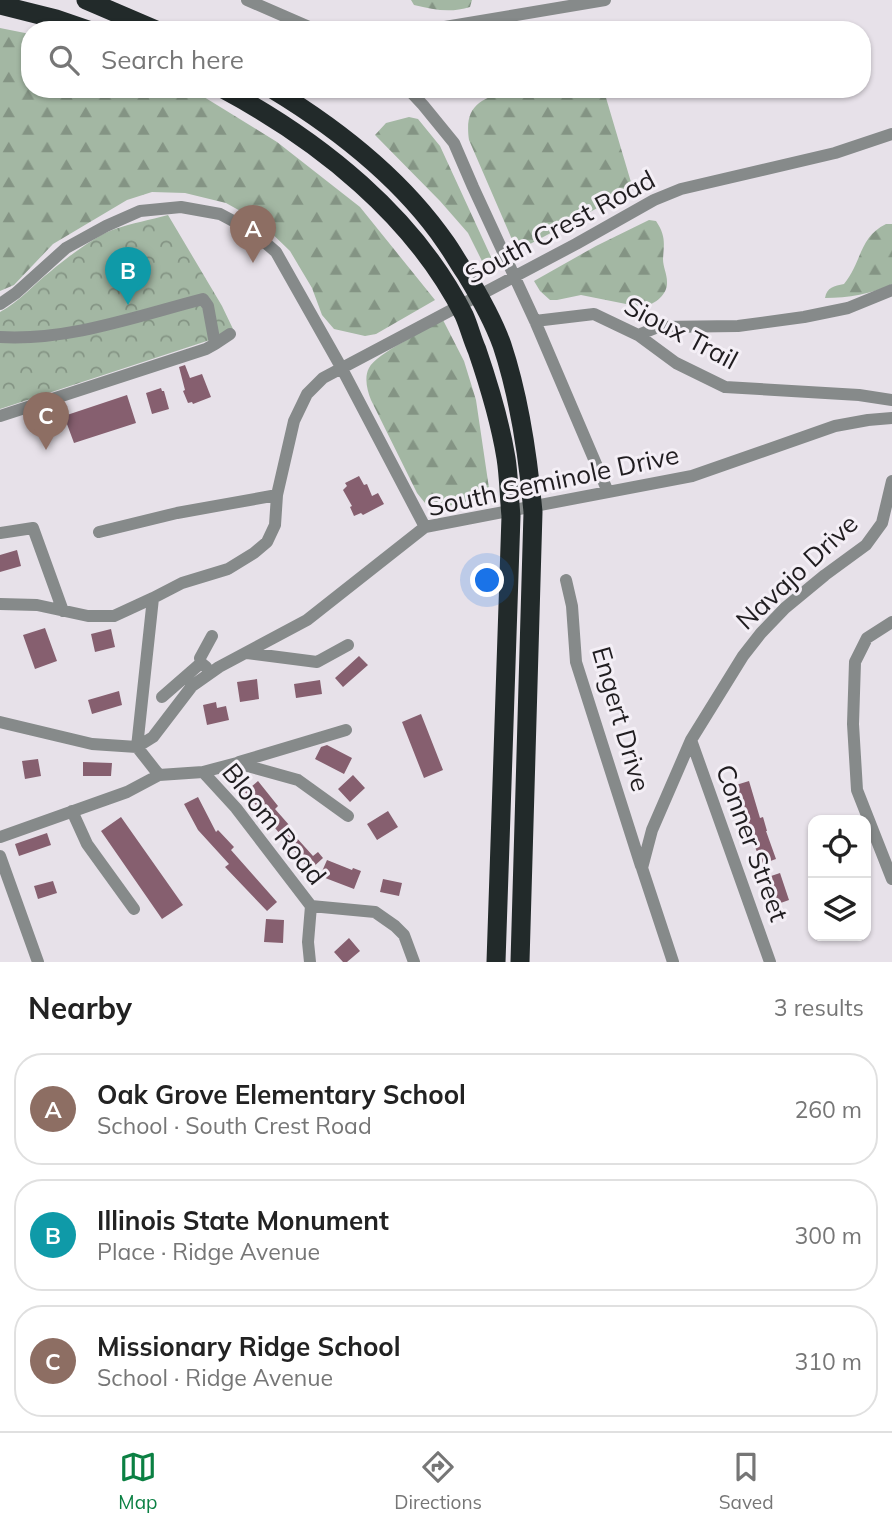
<!DOCTYPE html>
<html lang="en">
<head>
<meta charset="utf-8">
<style>
  :root { --surface:#fff; --page:#f2f2f2; --text:#222; --muted:#767676; --line:#e0e0e0; --accent:#0b8043 }
  body { margin:0; font-family:Mulish,sans-serif; background:var(--page); color:var(--text) }
  .controls { position:absolute; right:21px; bottom:21px; display:grid; overflow:hidden; border-radius:14px; box-shadow:0 2px 5px #0004 }
  .controls button { width:63px; height:63px; display:grid; place-items:center; padding:0; border:0; border-bottom:2px solid var(--line); background:var(--surface); color:var(--text); font:35px sans-serif }
  .you { position:absolute; left:488px; top:581px; width:24px; height:24px; margin:-18px; border:5px solid #fff; border-radius:50%; background:#1a73e8; box-shadow:0 0 0 10px #1a73e833 }
  .badge { display:grid; place-items:center; width:46px; height:46px; border-radius:50%; background:var(--accent); color:#fff; font-size:23px; font-weight:700 }
  .pin { position:absolute; translate:-50% -58px; filter:drop-shadow(0 2px 4px #0008) }
  .pin::after { content:''; position:absolute; top:37px; width:24px; height:21px; background:inherit; clip-path:polygon(0 0,100% 0,50% 100%) }
  .list { margin:0; padding:0; list-style:none }
  h2 { display:flex; justify-content:space-between; align-items:center; height:91px; margin:0; padding:0 28px; font-size:30px }
  h2 small { font-size:23px; font-weight:400; color:var(--muted) }
  .list li { display:grid; grid-template-columns:46px 1fr auto; gap:21px; align-items:center; box-sizing:border-box; height:112px; margin:0 14px 14px; padding:0 14px; border:2px solid var(--line); border-radius:28px }
  .list b { display:block; font-size:26px; white-space:nowrap }
  .list p { margin:0; font-size:23px; white-space:nowrap; color:var(--muted) }
  .list em { font-size:23px; font-style:normal; color:var(--muted) }
  .icon { flex:none; width:38px; height:38px; fill:none; stroke:currentColor; stroke-width:2; stroke-linecap:round; stroke-linejoin:round }
  .map { position:relative; flex:none; width:892px; height:962px; overflow:hidden }
  .search { position:absolute; background:var(--surface); box-shadow:0 2px 5px #0004; left:21px; right:21px; top:21px; height:77px; display:flex; align-items:center; gap:18px; box-sizing:border-box; padding:0 24px; border-radius:28px; color:var(--muted); font-size:26px }
  .sheet { height:469px; background:var(--surface) }
  nav { display:flex; justify-content:space-around; align-items:center; box-sizing:border-box; height:98px; border-top:2px solid var(--line); background:var(--surface); font-size:19px; color:var(--muted) }
  nav a { display:grid; justify-items:center; gap:4px }
  nav .on { color:var(--accent) }
  .map>svg:first-child { display:block }
  .forest { fill:url(#forest-firs) }
  .park { fill:url(#park-crowns) }
  .building { fill:#865f6f }
  .lines { fill:none; stroke-linecap:round; stroke-linejoin:round }
  .minor { stroke:#868a8a; stroke-width:12 }
  .highway { stroke:#222a2a; stroke-width:19 }
  .labels { text-anchor:middle; stroke-width:6; stroke-linejoin:round; paint-order:stroke }
  .street-label { font-size:26px; fill:#201d20; stroke:#f4eff6 }
</style>
</head>
<body>
<div class="map">
<svg width="892" height="962" viewBox="0 0 892 962">
  <defs>
    <pattern id="forest-firs" width="22" height="20" patternUnits="userSpaceOnUse" patternTransform="scale(1.75)"><rect width="22" height="20" fill="#a3b7a3"/><path d="M5 1l3.5 6h-7zM16 11l3.5 6h-7z" fill="#849484"/></pattern>
    <pattern id="park-crowns" width="20" height="18" patternUnits="userSpaceOnUse" patternTransform="scale(1.75)"><rect width="20" height="18" fill="#a3b7a3"/><path d="M2 6a3 3 0 1 1 6 0M12 15a3 3 0 1 1 6 0" fill="none" stroke="#849484"/></pattern>
  </defs>
  <rect width="100%" height="100%" fill="#e7e1e9"/>
  <path class="forest" d="M411,0H472L470,7C451,13 434,10 414,5Z
    M0,28L30,34V89H191L277,142L360,207L435,300L376,334L365,336L334,329L322,315L312,288L290,251L260,222L226,203L185,193L152,192L127,200L53,244L14,285L0,291Z
    M510,89H601L604,91L633,189L517,251L469,140C464,105 480,100 510,89Z
    M409,117L418,119L440,146L492,259L484,265L468,233L440,201L375,135L386,123Z
    M649,220L656,221C666,236 664,243 663,259C663,267 667,274 667,282C668,295 653,306 641,307L581,295L557,300H550L540,291L534,281L596,246Z
    M886,224H892V284C872,294 848,298 825,298C827,287 834,286 844,284C862,262 859,237 886,224Z
    M443,320L464,361L476,400L490,495L441,508H429L417,493L371,400C367,390 364,377 369,368C377,353 426,330 443,320Z"/>
  <path class="park" d="M168,215L222,306L233,329L216,338L0,409V312C20,301 33,285 51,271C65,259 98,234 115,229C132,223 150,220 168,215Z"/>
  <path class="building" d="M185,365L190,378L202,374L211,397L193,404L192,402L188,403L183,391L185,390L179,367Z
    M161,388L162,391H164L169,409L152,414L146,393Z
    M127,395L136,423L74,443L64,416Z
    M359,476L364,485L367,484L372,496L378,493L384,504L363,515L361,513L354,516L350,507L352,506L343,490L347,486L345,483Z
    M17,550L21,566L0,572V555Z
    M45,628L57,661L35,669L23,635Z
    M111,629L115,647L95,652L91,634Z
    M359,656L368,665L343,687L335,678Z
    M257,679L259,699L240,702L237,682Z
    M320,680L322,694L296,698L294,684Z
    M119,691L122,705L92,714L88,700Z
    M216,702L217,708L226,706L229,720L207,725L203,705Z
    M421,714L443,770L424,778L402,722Z
    M327,745L352,758L344,774L315,759L321,747Z
    M38,759L41,776L25,779L22,761Z
    M83,762L112,763L111,776H83Z
    M353,775L365,788L350,802L338,789Z
    M258,781L278,806L275,809L297,834L295,836L313,856L318,852L323,858L310,870L245,792Z
    M749,781L760,818L763,817L767,831H766L776,859L762,864L750,835L742,837L738,823L746,821L736,785Z
    M198,797L216,832L218,830L234,847L231,850L277,902L267,911L225,867L229,864L198,830L184,804Z
    M388,811L398,827L377,840L367,824Z
    M121,817L183,905L162,919L101,831Z
    M47,833L51,845L19,856L15,844Z
    M327,860L352,870L353,868L361,871L354,889L320,876Z
    M780,873L789,900L775,905L765,878Z
    M383,879L402,883L399,896L380,892Z
    M53,881L57,893L38,899L34,886Z
    M266,919L284,920L283,943L264,942Z
    M349,938L360,951L347,962H343L334,952Z"/>
  <g class="lines">
    <path class="minor" d="M247,0L316,30
      M311,27H445L605,0
      M408,89L423,105L454,143L473,187L535,321L608,492
      M0,304L16,293L66,248L106,226L140,211L181,207L220,214L252,231L276,252L341,367L425,527
      M535,321L594,314L638,335L676,363L725,387L859,395L892,400
      M638,335L658,327L738,326L804,317L848,308L892,290
      M0,337C69,341 137,316 203,299L208,306L215,344L206,349L0,416
      M215,344L230,334
      M99,532L177,513L277,495
      M0,533L33,528L63,611
      M566,580L572,606L576,662L641,866
      M0,604L37,605L88,616H114L153,598
      M892,622L867,638L855,662L853,724L857,790L892,879
      M247,653L317,662L348,645
      M206,667L201,663L200,658L212,636
      M162,697L201,663
      M0,722L92,744L137,747L153,737L192,686L219,667L307,620L425,527L692,476L835,426L868,420L892,418
      M691,740L770,962
      M137,747L153,598L182,583L228,569L254,553L267,542L275,525L277,495L294,421L307,394L323,378L576,244L654,200L681,189L835,153L892,134
      M239,762L346,730
      M203,772L237,763L298,780L348,816
      M159,775L203,772L236,808L311,906
      M72,811L87,844L134,909
      M0,837L127,792L159,775L137,747
      M0,856L38,962
      M310,962L308,942L311,906L375,912L395,926L404,935L414,962
      M673,962L642,868L652,830L691,740L743,656L761,633L785,608L825,575L866,545L882,523L892,481"/>
    <path class="highway" d="M86,0L156,30
      M0,5L56,19L88,30
      M223,89C320,141 414,216 464,315C469,326 472,339 477,350C489,385 500,421 506,458C509,477 509,497 511,516L496,962
      M272,89C338,129 402,179 446,243C453,253 459,264 466,274C480,297 493,320 502,345C520,399 528,456 533,512L520,962"/>
  </g>
  <g class="labels">
    <g class="street-label">
      <text transform="translate(560 227) rotate(-28)" y="9">South Crest Road</text>
      <text transform="translate(681 333) rotate(28)" y="9">Sioux Trail</text>
      <text transform="translate(553 481) rotate(-12)" y="9">South Seminole Drive</text>
      <text transform="translate(797 572) rotate(-43)" y="9">Navajo Drive</text>
      <text transform="translate(621 719) rotate(74)" y="9">Engert Drive</text>
      <text transform="translate(274 824) rotate(51)" y="9">Bloom Road</text>
      <text transform="translate(752 843) rotate(70)" y="9">Conner Street</text>
    </g>
  </g>
</svg>
<div class="controls">
<button><svg class="icon" aria-label="locate" viewBox="0 0 24 24"><circle cx="12" cy="12" r="6"/><path d="M12 2v4M12 18v4M2 12h4M18 12h4"/></svg></button>
<button><svg class="icon" aria-label="layers" viewBox="0 0 24 24"><path d="M12 4l9 5-9 5-9-5zM3 14l9 5 9-5"/></svg></button>
</div>
<div class="you"></div>
<div class="pin badge" style="left:253px;top:263px;background:#8d6e63">A</div>
<div class="pin badge" style="left:128px;top:305px;background:#0f9aa8">B</div>
<div class="pin badge" style="left:46px;top:450px;background:#8d6e63">C</div>
<div class="search"><svg class="icon" aria-label="search" viewBox="0 0 24 24"><circle cx="10" cy="10" r="6"/><path d="M15 15l6 6"/></svg>Search here</div>
</div>
<section class="sheet">
<h2>Nearby<small>3 results</small></h2>
<ul class="list">
<li><span class="badge" style="background:#8d6e63">A</span><div><b>Oak Grove Elementary School</b><p>School · South Crest Road</p></div><em>260 m</em></li>
<li><span class="badge" style="background:#0f9aa8">B</span><div><b>Illinois State Monument</b><p>Place · Ridge Avenue</p></div><em>300 m</em></li>
<li><span class="badge" style="background:#8d6e63">C</span><div><b>Missionary Ridge School</b><p>School · Ridge Avenue</p></div><em>310 m</em></li>
</ul>
</section>
<nav>
<a class="on"><svg class="icon" aria-label="map" viewBox="0 0 24 24"><path d="M3 6l6-2 6 2 6-2v14l-6 2-6-2-6 2zM9 4v14M15 6v14"/></svg>Map</a>
<a><svg class="icon" aria-label="directions" viewBox="0 0 24 24"><path d="M12 3l9 9-9 9-9-9zM9 14v-3h6M13 9l2 2-2 2"/></svg>Directions</a>
<a><svg class="icon" aria-label="saved" viewBox="0 0 24 24"><path d="M7 4h10v16l-5-4-5 4z"/></svg>Saved</a>
</nav>
</body>
</html>
